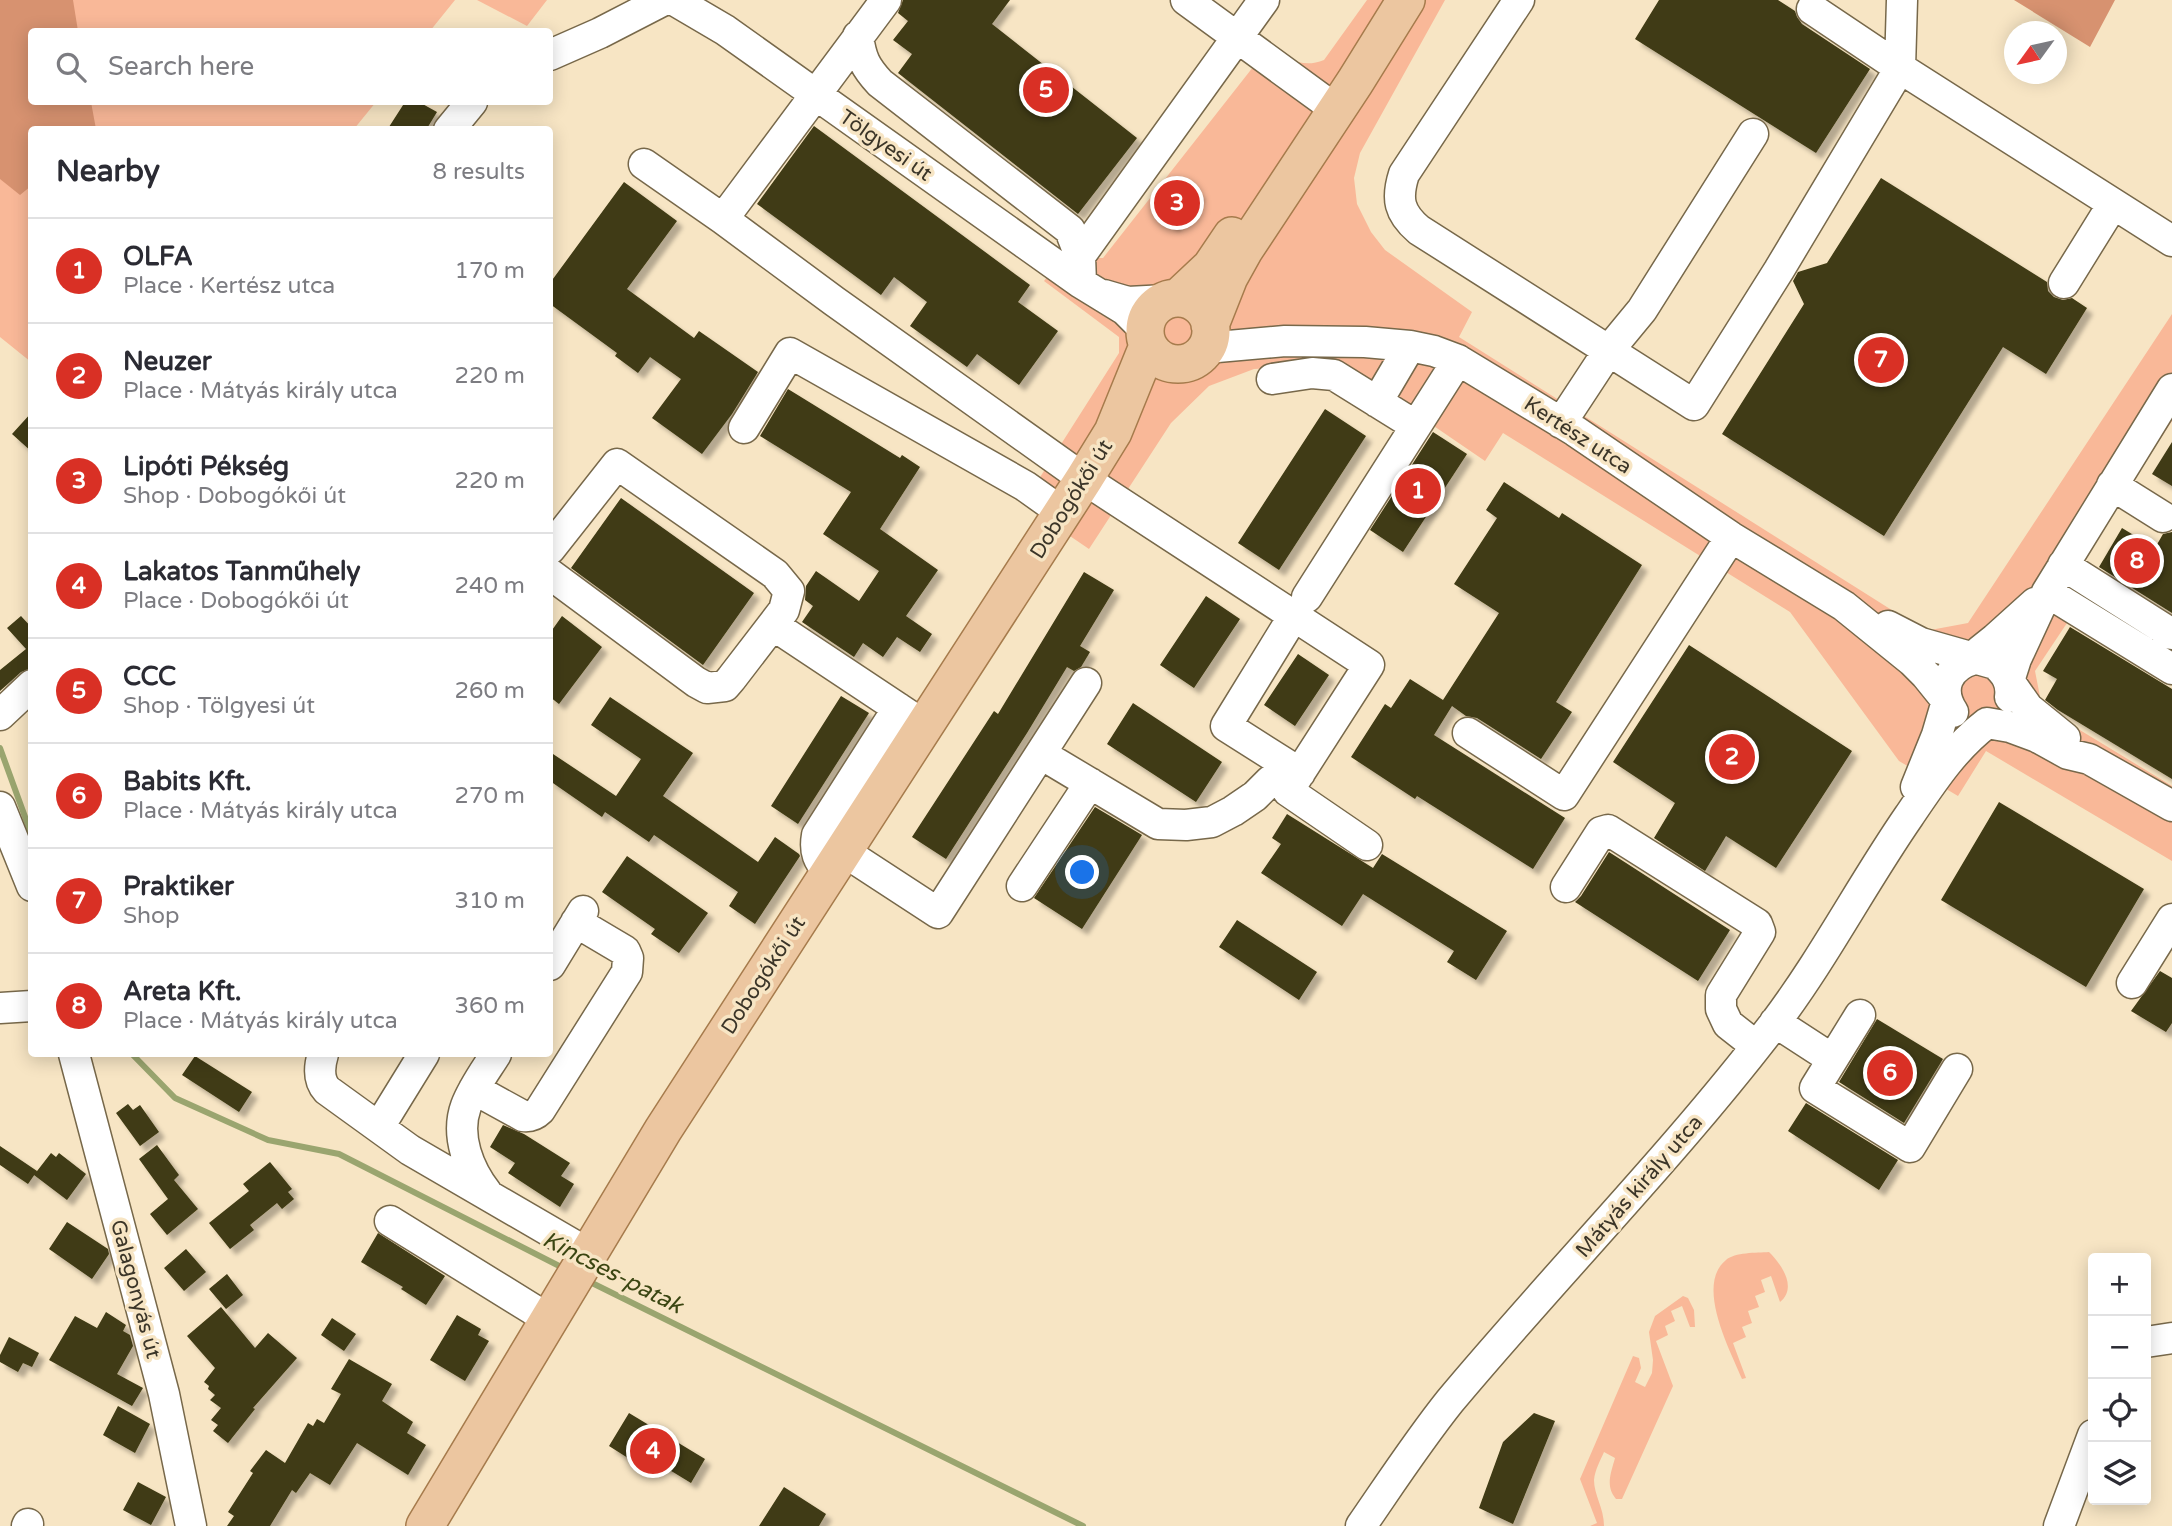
<!DOCTYPE html>
<html lang="en">
<head>
<meta charset="utf-8">
<style>
  :root { --surface:#fff; --page:#f7f7f7; --text:#2b2b33; --muted:#7c7c81; --line:#e1e1e2; --accent:#d93025 }
  body { margin:0; font-family:"Varela Round",sans-serif; background:var(--page); color:var(--text) }
  .controls { position:absolute; right:21px; bottom:21px; display:grid; overflow:hidden; border-radius:7px; box-shadow:0 4px 18px #0003 }
  .controls button { width:63px; height:63px; display:grid; place-items:center; padding:0; border:0; border-bottom:2px solid var(--line); background:var(--surface); color:var(--text); font:35px sans-serif }
  .compass { position:absolute; left:2004px; top:21px; width:63px; height:63px; border-radius:50%; background:var(--surface); box-shadow:0 4px 18px #0003; rotate:237deg }
  .you { position:absolute; left:1083px; top:873px; width:24px; height:24px; margin:-18px; border:5px solid #fff; border-radius:50%; background:#1a73e8; box-shadow:0 0 0 10px #1a73e833 }
  .badge { display:grid; place-items:center; width:46px; height:46px; border-radius:50%; background:var(--accent); color:#fff; font-size:23px; font-weight:700 }
  .pin { position:absolute; translate:-50% -50%; border:4px solid #fff; box-shadow:0 2px 7px #0006 }
  .list { margin:0; padding:0; list-style:none }
  h2 { display:flex; justify-content:space-between; align-items:center; height:91px; margin:0; padding:0 28px; font-size:30px }
  h2 small { font-size:23px; font-weight:400; color:var(--muted) }
  .list li { display:grid; grid-template-columns:46px 1fr auto; gap:21px; align-items:center; box-sizing:border-box; height:105px; padding:0 28px; border-top:2px solid var(--line) }
  .list b { display:block; font-size:26px; white-space:nowrap }
  .list p { margin:0; font-size:23px; white-space:nowrap; color:var(--muted) }
  .list em { font-size:23px; font-style:normal; color:var(--muted) }
  .icon { flex:none; width:38px; height:38px; fill:none; stroke:currentColor; stroke-width:2; stroke-linecap:round; stroke-linejoin:round }
  .map { position:relative; flex:none; width:2172px; height:1526px; overflow:hidden }
  .search { position:absolute; background:var(--surface); box-shadow:0 4px 18px #0003; left:28px; top:28px; width:525px; height:77px; display:flex; align-items:center; gap:18px; box-sizing:border-box; padding:0 24px; border-radius:7px; color:var(--muted); font-size:26px }
  .panel { position:absolute; background:var(--surface); box-shadow:0 4px 18px #0003; left:28px; top:126px; width:525px; height:931px; border-radius:7px }
  .map>svg:first-child { display:block }
  .green { fill:#f9b898 }
  .forest { fill:#d79270 }
  .lines { fill:none; stroke-linecap:round; stroke-linejoin:round }
  .stream { stroke:#9aa56f; stroke-width:6 }
  .building { fill:#3f3a13; filter:url(#shadow) }
  .minor-casing { stroke:#77684a; stroke-width:33 }
  .major-casing { stroke:#a67b4c; stroke-width:40 }
  .minor { stroke:#fff; stroke-width:30 }
  .major { stroke:#ecc6a0; stroke-width:37 }
  .labels { text-anchor:middle; stroke-width:7; stroke-linejoin:round; paint-order:stroke }
  .street-label { font-size:21px; fill:#3b3528; stroke:#f7e5c4 }
  .water-label { font-size:23px; font-style:italic; fill:#3b4612; stroke:#f7e5c4 }
</style>
</head>
<body>
<div class="map">
<svg width="2172" height="1526" viewBox="0 0 2172 1526">
  <defs>
    <filter id="shadow"><feDropShadow dx="6" dy="6" stdDeviation="2" flood-color="#0004"/></filter>
  </defs>
  <rect width="100%" height="100%" fill="#f7e5c4"/>
  <path class="green" d="M0,0H455L430,31L32,32V102H376L354,129L32,130L31,362L0,337Z
    M477,0H547L527,26Z
    M1367,0H1445L1360,153L1354,178L1357,204L1371,232L1385,250L1472,312L1459,337L1925,631L1968,623L2172,314V421L2065,584L2071,617L2035,671L2042,707L2172,786V861L1986,751L1958,796L1899,761L1790,612L1503,433L1485,461L1343,364L1254,369L1209,386L1171,423L1089,549L1023,504L1119,353V337L1044,281L1062,258H1103L1268,48C1287,58 1302,69 1324,60Z
    M1769,1252C1781,1264 1798,1287 1780,1302L1771,1276L1761,1280L1765,1292L1755,1296L1759,1307L1748,1311L1752,1323L1742,1327L1746,1337L1733,1343L1746,1378L1742,1379C1730,1350 1695,1285 1726,1260C1735,1252 1756,1253 1769,1252Z
    M1683,1296L1688,1298L1694,1310L1695,1327H1690L1682,1306L1671,1311L1675,1321L1665,1326L1668,1335L1656,1341L1673,1386L1622,1499H1616C1605,1486 1611,1473 1615,1458L1604,1452C1600,1461 1595,1470 1594,1480C1594,1495 1604,1508 1604,1526H1590L1597,1523L1580,1479L1633,1356L1639,1358L1641,1368L1635,1382L1645,1387L1652,1373L1653,1360L1649,1332L1655,1316Z"/>
  <path class="forest" d="M0,0H73L78,31L32,32V102H91L96,129L32,130L31,186L20,195L0,179Z
    M2014,0H2115L2090,47Z"/>
  <g class="lines">
    <path class="stream" d="M0,748L32,836
      M132,1054L175,1098L268,1140L339,1154L567,1270
      M586,1280L1083,1526"/>
  </g>
  <path class="building" d="M903,0H1010L992,24L1137,138L1078,214L898,73L912,54L893,40L908,21L898,13Z
    M1659,0H1778L1795,11L1797,17L1802,24L1870,69L1816,153L1635,39Z
    M405,102H419L437,112L426,130H387Z
    M814,126L1030,285L1018,302L1058,331L1019,385L977,354L967,367L910,326L927,302L894,277L881,295L757,204Z
    M1881,178L2047,282L2048,291L2054,297L2063,300L2072,298L2087,308L2046,374L2003,347L1884,536L1722,434L1804,304L1793,281L1798,272L1827,263Z
    M1181,180L1199,194L1173,226L1155,212Z
    M624,182L677,221L627,289L694,338L699,331L758,372L732,414L702,454L652,418L681,379L650,357L638,373L615,356L617,353L550,304V283Z
    M788,389L900,458L902,455L920,467L880,529L938,570L906,616L932,634L920,652L897,637L883,657L863,643L854,657L802,622L813,606L805,600L806,586L816,571L859,601L879,571L823,534L851,492L760,436Z
    M1325,409L1366,436L1279,570L1238,543Z
    M32,412V452L12,434Z
    M1433,432L1467,454L1403,552L1370,530Z
    M2172,442V486L2152,474Z
    M1504,482L1559,518L1562,513L1642,565L1556,702L1572,712L1541,759L1477,718L1466,716L1452,706L1434,735L1565,818L1533,869L1417,796L1415,799L1351,757L1385,704L1391,708L1410,679L1443,700L1499,613L1454,584L1497,518L1486,510Z
    M621,498L754,593L703,665L571,568Z
    M2122,528L2155,548L2163,534L2172,532V613L2099,567Z
    M1084,572L1114,590L1080,646L1090,652L1081,667L1074,671L1067,667L1027,733L946,859L912,837L994,711L998,714Z
    M1206,596L1240,619L1194,688L1160,665Z
    M21,616L32,628V668L21,672L0,691V670L26,649L7,628Z
    M562,616L602,647L559,704L550,697V633Z
    M2070,627L2172,689V779L2058,710L2045,700L2057,679L2043,671Z
    M1689,645L1852,751L1776,868L1726,836L1705,871L1654,838L1675,803L1613,762Z
    M1298,654L1329,675L1295,726L1264,705Z
    M841,696L869,713L798,824L771,806Z
    M610,697L693,753L663,796L758,862L775,837L799,854L800,856L755,924L729,906L738,892L654,835L649,842L605,812L602,817L550,781V752L616,796L641,759L591,725Z
    M1133,703L1222,762L1196,802L1107,744Z
    M1999,802L2144,889L2086,987L1941,900Z
    M1095,807L1142,835L1082,929L1034,898Z
    M1287,814L1373,868L1382,854L1507,931L1476,980L1447,962L1454,951L1363,894L1342,926L1261,873L1281,844L1272,838Z
    M1609,852L1730,930L1698,981L1575,902L1581,896Z
    M627,856L708,913L679,953L651,934L655,929L602,892Z
    M1237,920L1317,972L1299,1000L1219,947Z
    M2160,971L2172,978V1023L2166,1032L2131,1011Z
    M1877,1019L1943,1059L1904,1123L1839,1082Z
    M195,1056L252,1092L239,1112L182,1075Z
    M1806,1103L1898,1160L1879,1190L1788,1131Z
    M128,1104L133,1110L140,1105L159,1132L140,1146L116,1113Z
    M503,1125L524,1134L570,1163L561,1176L574,1184L560,1207L508,1173L515,1163L490,1147Z
    M157,1145L179,1175L174,1180L198,1209L167,1235L150,1214L168,1199L139,1159Z
    M0,1146L37,1171L28,1184L0,1165Z
    M51,1153L56,1157L59,1153L86,1174L67,1200L34,1175Z
    M270,1162L292,1189L288,1192L294,1199L282,1209L277,1203L250,1225L254,1230L230,1249L209,1223L249,1191L243,1184Z
    M67,1222L108,1249L109,1254L92,1279L49,1249Z
    M378,1233L445,1276L426,1305L401,1289L403,1287L361,1262Z
    M186,1249L206,1272L184,1291L164,1268Z
    M227,1274L243,1295L226,1309L209,1289Z
    M221,1307L255,1348L268,1333L297,1358L253,1408L255,1409L228,1443L213,1431L218,1425L211,1420L221,1408L210,1400L215,1395L208,1389L209,1386L204,1382L215,1368L187,1336Z
    M106,1312L126,1325L123,1331L130,1335L133,1346L117,1374L143,1388L132,1406L49,1360L75,1316L97,1328Z
    M457,1315L481,1329L478,1335L489,1341L465,1381L430,1360Z
    M332,1318L356,1334L344,1351L321,1335Z
    M9,1337L39,1353L32,1367L23,1363L18,1372L0,1362V1355Z
    M349,1359L392,1384L382,1401L413,1422L407,1433L426,1445L408,1475L357,1443L330,1485L310,1473L296,1493L292,1490L270,1526H227L234,1516L228,1512L253,1473L250,1471L266,1450L285,1463L308,1423L313,1426L317,1419L324,1423L341,1394L331,1389Z
    M118,1406L150,1424L135,1453L103,1435Z
    M629,1413L705,1459L691,1483L645,1455L639,1465L609,1446Z
    M1534,1413L1555,1421L1513,1524L1479,1508L1503,1442Z
    M138,1482L166,1497L151,1525L123,1510Z
    M784,1487L826,1514L819,1526H759Z"/>
  <g class="lines">
    <g class="minor-casing">
      <path id="minor" d="M674,0L725,30L1081,283L1125,310L1145,330
        M886,0L723,219L834,301L1084,479L1369,665L1288,791L1367,845
        M1186,0L1323,100
        M1519,0L1404,174C1396,199 1399,213 1419,230L1694,405L1779,270L1900,68L2172,241
        M1812,9L1900,68
        M858,36C861,58 865,67 880,83L1070,230L1080,256L1081,283
        M550,55L600,33L664,0
        M1900,68L1902,0
        M449,130L472,102
        M644,164L723,219
        M1080,256L1264,0
        M2064,283L2113,204
        M1104,295L1128,302L1166,300
        M1206,348L1285,341L1365,342L1410,346L1434,351L1458,360L1575,431L1731,537L1844,606L1912,661L1926,675L1947,701L1937,735L1916,787
        M1272,379L1312,373L1334,375L1416,426
        M1377,402L1410,346
        M1561,423L1609,350L1642,310L1753,134
        M744,428L790,353L1025,486L1063,513
        M2112,485L2163,517
        M550,549L617,464L775,574L789,591L784,610L731,679L725,686L707,688L696,682L550,574
        M2063,565L2172,634
        M2047,592L2172,669
        M1307,597L1458,360
        M1293,617L1226,726L1300,773
        M773,625L913,718
        M1888,626L1921,643L1995,664C2006,673 2012,683 2010,697
        M1974,659L1980,651L1995,639L2035,603
        M1953,712C1938,689 1947,667 1974,659
        M0,715L32,685
        M1468,733L1564,795L1731,537
        M2065,738L2028,708L2009,681L2016,659L2047,592L2172,389
        M1041,754L1158,824L1186,825L1212,822L1233,811L1255,796L1270,781
        M0,807L32,886
        M843,851L938,913L1086,683
        M829,873C818,860 814,852 817,835L898,708
        M1022,886L1090,783
        M1566,887L1601,832L1608,830L1757,924L1760,932L1721,995V1009L1728,1024L1756,1046
        M550,965L583,911
        M2132,983L2172,919
        M0,1008L32,1006
        M1860,1015L1815,1088L1910,1147L1957,1069
        M1775,1022L1832,1059
        M74,1054L164,1394L191,1526
        M323,1054C319,1067 318,1080 327,1090L410,1150L589,1254
        M474,1089L523,1116C531,1117 535,1115 540,1110L627,972L628,958L625,951L576,922
        M379,1127L424,1054
        M487,1193C469,1170 455,1136 466,1106C473,1087 486,1070 496,1054
        M390,1221L550,1320
        M2146,1342L2172,1338
        M27,1526L28,1524
        M1361,1526C1390,1484 1418,1441 1450,1401C1556,1274 1673,1156 1774,1024C1824,958 1862,884 1909,816C1932,782 1954,748 1987,723L2010,727L2037,737L2068,754L2089,759L2172,806
        M2059,1526L2093,1435"/>
    </g>
    <g class="major-casing">
      <path id="major" d="M1178,298L1211,267L1232,236
        M1145 331a33 33 0 1 1 66 0a33 33 0 1 1-66 0Z
        M1210,325L1229,277L1244,250L1355,82L1406,0
        M425,1526L663,1130L1084,479L1113,432L1148,346"/>
    </g>
    <use href="#minor" class="minor"/>
    <use href="#major" class="major"/>
  </g>
  <g class="labels">
    <g class="street-label">
      <text transform="translate(886 145) rotate(35)" y="7">Tölgyesi út</text>
      <text transform="translate(1578 435) rotate(33)" y="7">Kertész utca</text>
      <text transform="translate(1071 499) rotate(-58)" y="7">Dobogókői út</text>
      <text transform="translate(763 975) rotate(-57)" y="7">Dobogókői út</text>
      <text transform="translate(1639 1186) rotate(-49)" y="7">Mátyás király utca</text>
      <text transform="translate(136 1289) rotate(75)" y="7">Galagonyás út</text>
    </g>
    <g class="water-label">
      <text transform="translate(613 1272) rotate(27)" y="8">Kincses-patak</text>
    </g>
  </g>
</svg>
<div class="controls">
<button>+</button>
<button>−</button>
<button><svg class="icon" aria-label="locate" viewBox="0 0 24 24"><circle cx="12" cy="12" r="6"/><path d="M12 2v4M12 18v4M2 12h4M18 12h4"/></svg></button>
<button><svg class="icon" aria-label="layers" viewBox="0 0 24 24"><path d="M12 4l9 5-9 5-9-5zM3 14l9 5 9-5"/></svg></button>
</div>
<svg class="compass" viewBox="-18 -18 36 36"><path d="M0-13l5 13h-10z" fill="#e53935"/><path d="M0 13l5-13h-10z" fill="#7c7c81"/></svg>
<div class="you"></div>
<div class="pin badge" style="left:1418px;top:491px">1</div>
<div class="pin badge" style="left:1732px;top:757px">2</div>
<div class="pin badge" style="left:1177px;top:203px">3</div>
<div class="pin badge" style="left:653px;top:1451px">4</div>
<div class="pin badge" style="left:1046px;top:90px">5</div>
<div class="pin badge" style="left:1890px;top:1073px">6</div>
<div class="pin badge" style="left:1881px;top:360px">7</div>
<div class="pin badge" style="left:2137px;top:561px">8</div>
<div class="search"><svg class="icon" aria-label="search" viewBox="0 0 24 24"><circle cx="10" cy="10" r="6"/><path d="M15 15l6 6"/></svg>Search here</div>
<section class="panel">
<h2>Nearby<small>8 results</small></h2>
<ul class="list">
<li><span class="badge">1</span><div><b>OLFA</b><p>Place · Kertész utca</p></div><em>170 m</em></li>
<li><span class="badge">2</span><div><b>Neuzer</b><p>Place · Mátyás király utca</p></div><em>220 m</em></li>
<li><span class="badge">3</span><div><b>Lipóti Pékség</b><p>Shop · Dobogókői út</p></div><em>220 m</em></li>
<li><span class="badge">4</span><div><b>Lakatos Tanműhely</b><p>Place · Dobogókői út</p></div><em>240 m</em></li>
<li><span class="badge">5</span><div><b>CCC</b><p>Shop · Tölgyesi út</p></div><em>260 m</em></li>
<li><span class="badge">6</span><div><b>Babits Kft.</b><p>Place · Mátyás király utca</p></div><em>270 m</em></li>
<li><span class="badge">7</span><div><b>Praktiker</b><p>Shop</p></div><em>310 m</em></li>
<li><span class="badge">8</span><div><b>Areta Kft.</b><p>Place · Mátyás király utca</p></div><em>360 m</em></li>
</ul>
</section>
</div>
</body>
</html>
